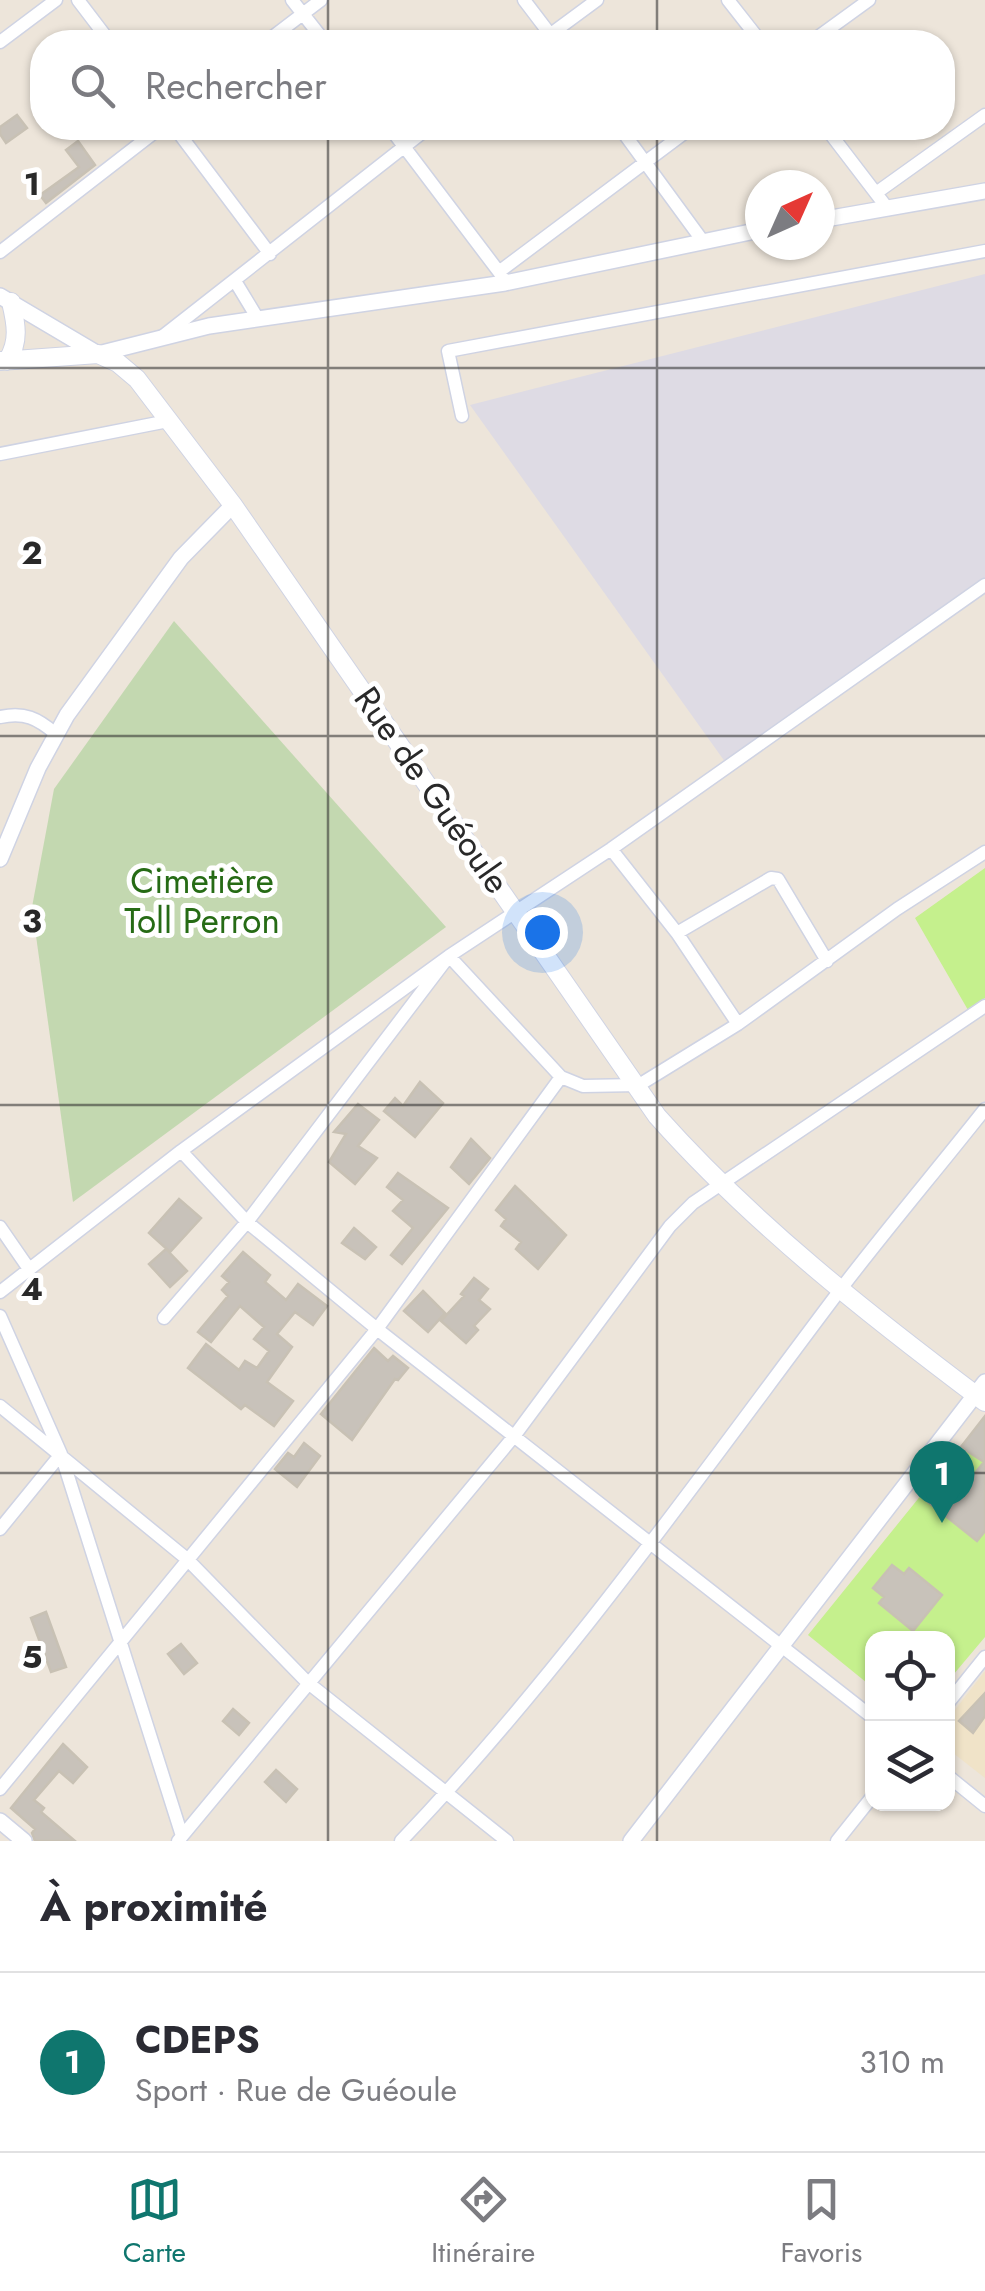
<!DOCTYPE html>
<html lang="fr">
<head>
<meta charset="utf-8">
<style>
  :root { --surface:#fff; --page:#f2f2f3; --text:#2b2b33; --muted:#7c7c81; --line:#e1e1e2; --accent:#0f766e }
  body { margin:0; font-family:Jost,sans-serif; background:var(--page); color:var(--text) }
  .controls { position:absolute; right:30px; bottom:30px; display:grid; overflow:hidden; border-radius:20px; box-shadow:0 2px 8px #0004 }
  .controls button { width:90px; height:90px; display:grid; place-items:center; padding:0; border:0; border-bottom:2px solid var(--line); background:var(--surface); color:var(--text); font:50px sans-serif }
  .compass { position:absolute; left:745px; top:170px; width:90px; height:90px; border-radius:50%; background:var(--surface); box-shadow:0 2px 8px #0004; rotate:45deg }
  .you { position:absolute; left:542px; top:932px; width:35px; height:35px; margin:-25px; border:8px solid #fff; border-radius:50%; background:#1a73e8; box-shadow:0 0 0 15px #1a73e833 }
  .badge { display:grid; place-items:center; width:65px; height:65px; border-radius:50%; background:var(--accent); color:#fff; font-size:32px; font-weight:700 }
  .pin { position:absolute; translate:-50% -82px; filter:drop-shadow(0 2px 5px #0008) }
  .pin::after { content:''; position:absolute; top:52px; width:35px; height:30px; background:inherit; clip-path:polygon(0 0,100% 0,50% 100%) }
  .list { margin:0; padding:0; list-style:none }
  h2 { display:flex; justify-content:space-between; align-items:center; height:130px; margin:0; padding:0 40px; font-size:42px }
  h2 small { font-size:32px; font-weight:400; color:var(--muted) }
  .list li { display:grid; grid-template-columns:65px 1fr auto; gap:30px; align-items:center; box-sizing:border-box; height:180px; padding:0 40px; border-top:2px solid var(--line) }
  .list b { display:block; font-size:38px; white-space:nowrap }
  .list p { margin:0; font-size:32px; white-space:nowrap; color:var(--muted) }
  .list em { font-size:32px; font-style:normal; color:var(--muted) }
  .icon { flex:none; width:55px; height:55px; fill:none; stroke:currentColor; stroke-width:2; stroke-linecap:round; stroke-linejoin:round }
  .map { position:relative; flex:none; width:985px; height:1841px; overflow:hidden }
  .search { position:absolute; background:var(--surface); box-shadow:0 2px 8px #0004; left:30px; right:30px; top:30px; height:110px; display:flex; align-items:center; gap:25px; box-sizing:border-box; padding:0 35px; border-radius:40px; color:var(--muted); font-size:38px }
  .sheet { height:310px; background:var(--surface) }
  nav { display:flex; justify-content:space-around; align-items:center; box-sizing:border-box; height:140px; border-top:2px solid var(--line); background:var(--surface); font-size:28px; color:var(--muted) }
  nav a { display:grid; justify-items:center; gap:5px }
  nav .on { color:var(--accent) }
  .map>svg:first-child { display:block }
  .industrial { fill:#dedbe4 }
  .education { fill:#f0e3c8 }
  .cemetery { fill:#c3d8b0 }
  .pitch { fill:#c5f08d }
  .building { fill:#c8c2ba; stroke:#c8c1b4; stroke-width:2.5 }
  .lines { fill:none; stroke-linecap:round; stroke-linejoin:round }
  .minor-casing { stroke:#cfd3e3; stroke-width:15 }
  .tertiary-casing { stroke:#cfd3e3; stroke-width:18 }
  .secondary-casing { stroke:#cfd3e3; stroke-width:20 }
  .minor { stroke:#fff; stroke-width:12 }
  .tertiary { stroke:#fff; stroke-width:15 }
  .secondary { stroke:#fff; stroke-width:18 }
  .grid { fill:none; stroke:#292929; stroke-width:2.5; stroke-opacity:0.55 }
  .labels { text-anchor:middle; stroke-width:10; stroke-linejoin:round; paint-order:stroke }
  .street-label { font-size:35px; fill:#292929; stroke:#fff }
  .park-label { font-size:35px; fill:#266b15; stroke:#fff }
  .grid-label { font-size:32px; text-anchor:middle; font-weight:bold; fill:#292929; stroke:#fff; stroke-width:10; stroke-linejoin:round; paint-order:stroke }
</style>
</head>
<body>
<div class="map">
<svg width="985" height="1841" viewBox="0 0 985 1841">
  <rect width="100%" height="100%" fill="#ede5da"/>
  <path class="industrial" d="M985,274V594L728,766L470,405Z"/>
  <path class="education" d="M985,1671V1778L948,1749V1719Z"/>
  <path class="cemetery" d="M174,621L446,927L73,1202L32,907L54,789Z"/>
  <path class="pitch" d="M985,868V998L968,1010L915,918Z
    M985,1416V1637L948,1681V1638H872V1687L808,1635Z"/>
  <path class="building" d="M17,115L27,128L6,143L0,134V127Z
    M78,141L95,165L46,203L40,195L79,167L66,150Z
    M420,1082L443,1103L415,1137L384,1111L395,1098L403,1106Z
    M358,1104L379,1120L358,1146L377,1158L355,1184L329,1162L346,1134L334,1132Z
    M471,1139L490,1158L469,1184L451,1167Z
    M398,1173L448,1208L402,1264L391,1255L413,1228L393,1211L403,1200L387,1187Z
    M515,1186L566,1235L538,1269L516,1249L521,1242L501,1226L506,1219L496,1210Z
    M179,1199L201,1218L170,1252L149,1233Z
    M354,1228L376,1247L365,1259L342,1243Z
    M166,1249L187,1271L170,1287L149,1264Z
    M243,1252L270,1275L265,1282L286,1300L298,1284L327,1306L313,1325L295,1312L277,1334L292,1347L267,1382L293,1401L274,1426L245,1405L241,1409L188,1368L206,1344L239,1370L245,1361L257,1368L269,1351L254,1339L264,1327L240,1306L211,1342L198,1332L228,1296L222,1290L229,1282L222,1276Z
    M474,1278L488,1289L479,1300L490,1309L474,1326L478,1330L466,1343L441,1321L464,1296L461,1294Z
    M423,1291L445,1313L428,1332L404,1311Z
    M374,1348L388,1361L393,1356L408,1368L398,1380L395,1379L352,1440L321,1414Z
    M985,1416V1531L977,1541L927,1501L943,1481L959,1493L984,1462L961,1447Z
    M304,1443L320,1456L297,1487L275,1469L288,1453L294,1457Z
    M892,1565L904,1574L909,1568L942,1595L913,1631L879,1603L884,1597L873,1588Z
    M46,1612L66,1667L51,1672L31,1618Z
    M181,1644L197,1663L184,1674L168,1654Z
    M985,1693V1716L973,1733L959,1721Z
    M233,1709L249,1723L239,1735L223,1721Z
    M63,1744L87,1767L73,1783L59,1771L34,1800L44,1808L41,1812L75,1841H35L32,1833L35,1829L11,1808Z
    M276,1770L297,1789L286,1802L265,1782Z"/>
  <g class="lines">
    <g class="minor-casing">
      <path id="minor" d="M78,0L110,42
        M292,0L325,42
        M524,0L556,42
        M728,0L761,42
        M0,42L56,0
        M266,42L321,0
        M540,42L597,0
        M811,42L869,0
        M175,128L270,254
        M390,128L502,276
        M620,128L702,240
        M826,128L888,209
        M876,193L985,115
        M0,252L160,128
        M500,271L691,128
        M235,281L258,319
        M163,336L428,128
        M462,416L448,351L985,251
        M0,454L168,421
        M0,717C25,712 37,718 56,734
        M611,849L677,933L738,1024
        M677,933L771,878L778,879L827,961
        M181,1151L247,1222L377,1329L872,1717
        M0,1227L29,1269
        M0,1292L181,1151L449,956L611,849L985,585
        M0,1316L61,1454L182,1836
        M164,1318L247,1222L449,956L561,1077L583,1086L639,1085L738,1024L897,909L985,852
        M0,1406L187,1559L307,1682L507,1841
        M0,1529L61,1454
        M948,1703L985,1657
        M948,1776L985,1806
        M0,1789L377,1329L561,1077
        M178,1841L515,1435L670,1226L693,1203L985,1006
        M401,1841C562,1672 697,1480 837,1294C885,1231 936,1171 985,1109
        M837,1841L872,1797"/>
    </g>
    <g class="tertiary-casing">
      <path id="tertiary" d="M820,220L985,191
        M0,296L98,354L209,326L505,283L760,230
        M0,859L38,768L67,715L181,558L233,505
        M0,1821L24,1841
        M631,1841L985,1382"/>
    </g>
    <g class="secondary-casing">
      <path id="secondary" d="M0,361L98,354L118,363L137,379L233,505L657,1116C753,1224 869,1315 985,1402
        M7,361C20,342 16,323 11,302"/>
    </g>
    <use href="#minor" class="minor"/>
    <use href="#tertiary" class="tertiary"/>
    <use href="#secondary" class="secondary"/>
  </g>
  <path class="grid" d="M328,0V42M657,0V42M328,128V1841M657,128V1841M0,368H985M0,736H985M0,1105H985M0,1473H985"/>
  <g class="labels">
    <g class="street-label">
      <text transform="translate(432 790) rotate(55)" y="12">Rue de Guéoule</text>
    </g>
    <g class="park-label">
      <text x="202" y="893">Cimetière<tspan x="202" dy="40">Toll Perron</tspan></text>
    </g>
  </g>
  <g class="grid-label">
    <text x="32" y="195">1</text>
    <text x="32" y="564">2</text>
    <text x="32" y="932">3</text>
    <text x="32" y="1300">4</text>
    <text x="32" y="1668">5</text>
  </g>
</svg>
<div class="controls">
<button><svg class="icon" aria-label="locate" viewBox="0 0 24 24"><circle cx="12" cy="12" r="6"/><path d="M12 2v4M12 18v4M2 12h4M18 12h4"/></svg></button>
<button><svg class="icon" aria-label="layers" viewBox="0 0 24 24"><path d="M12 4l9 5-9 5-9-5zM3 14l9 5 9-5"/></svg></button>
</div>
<svg class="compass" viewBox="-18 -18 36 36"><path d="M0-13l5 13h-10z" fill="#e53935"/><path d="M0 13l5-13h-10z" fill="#7c7c81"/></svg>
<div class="you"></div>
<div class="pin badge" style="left:942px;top:1523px">1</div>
<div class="search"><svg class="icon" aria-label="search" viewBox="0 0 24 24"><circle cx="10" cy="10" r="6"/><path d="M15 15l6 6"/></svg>Rechercher</div>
</div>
<section class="sheet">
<h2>À proximité<small></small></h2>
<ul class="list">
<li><span class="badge">1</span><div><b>CDEPS</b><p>Sport · Rue de Guéoule</p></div><em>310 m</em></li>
</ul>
</section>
<nav>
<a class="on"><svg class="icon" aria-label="map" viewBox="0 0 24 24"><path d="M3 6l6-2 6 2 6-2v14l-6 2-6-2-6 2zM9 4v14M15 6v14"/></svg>Carte</a>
<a><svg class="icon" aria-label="directions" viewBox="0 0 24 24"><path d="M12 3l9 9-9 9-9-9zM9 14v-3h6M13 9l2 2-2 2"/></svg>Itinéraire</a>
<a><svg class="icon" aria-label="saved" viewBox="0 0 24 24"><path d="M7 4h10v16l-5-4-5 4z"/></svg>Favoris</a>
</nav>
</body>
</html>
